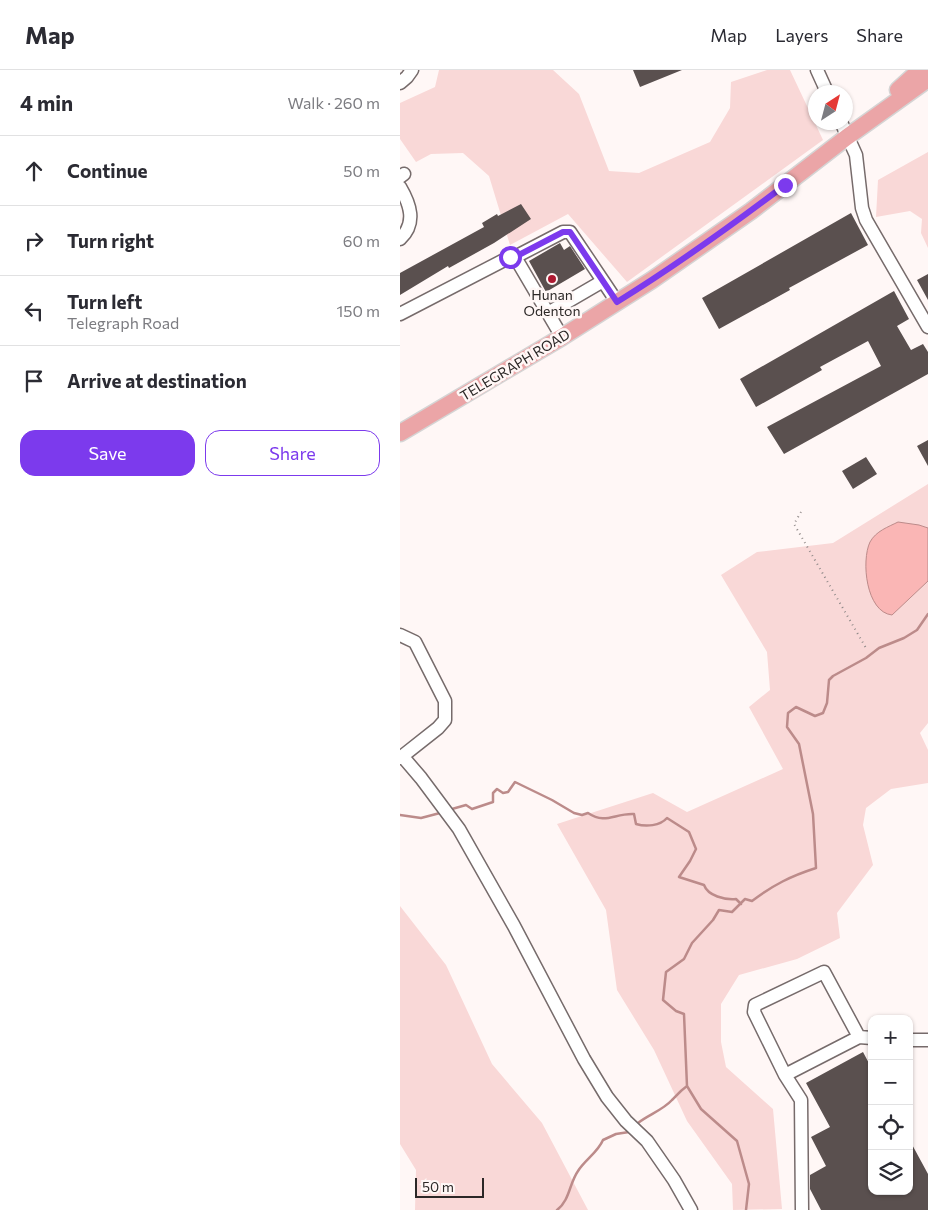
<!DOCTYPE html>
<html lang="en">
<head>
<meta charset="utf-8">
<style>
  :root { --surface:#fff; --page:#f2f2f3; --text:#2b2b33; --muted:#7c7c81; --line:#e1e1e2; --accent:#7c3aed }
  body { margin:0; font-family:Commissioner,sans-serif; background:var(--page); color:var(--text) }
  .controls { position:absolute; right:15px; bottom:15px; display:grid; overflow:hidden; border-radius:10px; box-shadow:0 1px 4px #0004 }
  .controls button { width:45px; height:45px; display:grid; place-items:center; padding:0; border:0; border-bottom:1px solid var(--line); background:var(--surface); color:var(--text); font:25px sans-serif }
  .compass { position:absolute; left:408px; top:15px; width:45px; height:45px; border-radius:50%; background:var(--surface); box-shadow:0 1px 4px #0004; rotate:36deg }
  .scale { position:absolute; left:15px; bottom:12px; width:69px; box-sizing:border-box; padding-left:5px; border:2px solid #2c2827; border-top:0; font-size:14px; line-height:18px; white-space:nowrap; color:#2c2827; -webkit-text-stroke:4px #fff7f6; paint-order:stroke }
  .stop { position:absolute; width:15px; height:15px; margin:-11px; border:4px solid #7c3aed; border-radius:50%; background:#fff }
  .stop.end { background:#7c3aed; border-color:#fff; box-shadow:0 1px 5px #0008 }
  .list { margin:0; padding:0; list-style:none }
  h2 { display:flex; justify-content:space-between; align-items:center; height:65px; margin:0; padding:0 20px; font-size:21px }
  h2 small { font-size:16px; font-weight:400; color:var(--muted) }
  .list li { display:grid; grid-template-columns:32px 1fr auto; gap:15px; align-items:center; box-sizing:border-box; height:70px; padding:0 20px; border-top:1px solid var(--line) }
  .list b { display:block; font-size:19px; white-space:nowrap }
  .list p { margin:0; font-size:16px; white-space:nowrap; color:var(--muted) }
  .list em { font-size:16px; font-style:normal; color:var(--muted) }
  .actions { display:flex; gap:10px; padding:15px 20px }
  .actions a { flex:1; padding:11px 0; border:1px solid var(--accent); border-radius:15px; text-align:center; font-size:18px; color:var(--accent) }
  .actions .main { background:var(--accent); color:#fff }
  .icon { flex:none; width:28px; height:28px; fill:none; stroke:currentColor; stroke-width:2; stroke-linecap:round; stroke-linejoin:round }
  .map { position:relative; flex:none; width:528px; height:1140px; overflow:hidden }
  header { display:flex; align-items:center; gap:30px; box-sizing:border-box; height:70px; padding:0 25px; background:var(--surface); border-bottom:1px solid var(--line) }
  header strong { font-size:24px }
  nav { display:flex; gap:28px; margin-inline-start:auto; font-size:18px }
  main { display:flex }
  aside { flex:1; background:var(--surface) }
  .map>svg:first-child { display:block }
  .green { fill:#f9d8d7 }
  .water { fill:#fab6b5; stroke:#bc8b8a }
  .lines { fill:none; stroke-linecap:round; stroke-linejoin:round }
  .stream { stroke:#bc8b8a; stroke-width:2.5 }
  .building { fill:#5a504f }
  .minor-casing { stroke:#766b6b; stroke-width:15 }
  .major-casing { stroke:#d5d4d4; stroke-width:19 }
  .path { stroke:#908a89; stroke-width:2; stroke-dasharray:1 4; stroke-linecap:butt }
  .minor { stroke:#fff; stroke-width:12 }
  .major { stroke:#eba5a7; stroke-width:16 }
  .route { stroke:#7c3aed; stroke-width:6 }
  .poi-dot { fill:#ad1931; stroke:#fff7f6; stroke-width:2 }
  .labels { text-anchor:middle; stroke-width:5; stroke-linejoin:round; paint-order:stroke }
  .poi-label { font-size:14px; fill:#2c2827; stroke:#fff7f6 }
  .street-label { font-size:14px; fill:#2c2827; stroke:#fff7f6 }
</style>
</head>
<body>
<header>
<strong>Map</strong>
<nav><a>Map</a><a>Layers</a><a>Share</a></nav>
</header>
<main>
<aside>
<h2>4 min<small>Walk · 260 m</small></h2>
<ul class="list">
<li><svg class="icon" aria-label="ahead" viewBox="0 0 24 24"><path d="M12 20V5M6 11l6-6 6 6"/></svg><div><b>Continue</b></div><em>50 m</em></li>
<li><svg class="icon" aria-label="right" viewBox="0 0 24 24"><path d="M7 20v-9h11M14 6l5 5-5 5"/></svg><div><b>Turn right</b></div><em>60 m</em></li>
<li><svg class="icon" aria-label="left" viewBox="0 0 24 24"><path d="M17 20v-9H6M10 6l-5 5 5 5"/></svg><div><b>Turn left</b><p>Telegraph Road</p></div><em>150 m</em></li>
<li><svg class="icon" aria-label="arrive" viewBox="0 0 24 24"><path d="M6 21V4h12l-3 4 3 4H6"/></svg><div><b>Arrive at destination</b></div></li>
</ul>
<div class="actions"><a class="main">Save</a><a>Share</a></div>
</aside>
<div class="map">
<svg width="528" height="1140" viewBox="0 0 528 1140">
  <rect width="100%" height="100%" fill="#fff7f6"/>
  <path class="green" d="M39,0H153L179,24L209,101L239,103L310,72L330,38L331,12L367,0H390L423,70L227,212L168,144L110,175L89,106L63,83L31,84L16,92L0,69V33L35,17Z
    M528,82V178L521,163L522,149L510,141L476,147L478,110Z
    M528,414V653L520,663L528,680V713L491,719L466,738L463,755L473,795L437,843L440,868L397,889L339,905L321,934V972L326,997L373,1039L382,1139L333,1140L332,1114L287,1051L254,980L217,920L206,840L157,754L253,723L287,742L383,699L349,637L370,620L367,582L321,505L357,482L433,473Z
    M0,836L46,895L92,994L142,1053L188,1140H15L16,1100L0,1074Z"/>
  <path class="water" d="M498,452L519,455L528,458V511L492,545C466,542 461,491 470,472C476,461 488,457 498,452Z"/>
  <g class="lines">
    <path class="stream" d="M52,739L66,735L72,739L93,732V723L97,719L103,723L108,722L115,712L152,730L174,743L182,745L188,743C206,755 214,743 234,744L236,754C246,757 260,756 267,748L289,762L296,779L290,791L279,807L304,815C308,826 325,830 336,829L341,834
      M0,745L21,748L40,743
      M238,1053C248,1045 263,1040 272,1030C277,1025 280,1021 287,1016
      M157,1140C170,1130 169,1114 178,1101C185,1090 198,1082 203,1070L216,1064L229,1062
      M346,1140L349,1114L337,1071L301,1039L287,1016L284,944L276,941L263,930L266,902L284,889L292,873L313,850L319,840L332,842L345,829L352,831C373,815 391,806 416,798L413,744L399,674L387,657L388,643L396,637L415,646L423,643L427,633L429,610L433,606L466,588L479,578L504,568L517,560L528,544"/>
  </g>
  <path class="building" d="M233,0H282L240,17Z
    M121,134L131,149L94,173L49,198L48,196L0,225V203L84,157L82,153L97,144L98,146Z
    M451,143L468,175L389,218L390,220L319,259L302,228Z
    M160,173L164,180L170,176L185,199L146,222L129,191Z
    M528,204V230L517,210Z
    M494,221L509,249L497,256L511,280L523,274L528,282V304L384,384L367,357L481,296L468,271L420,297L422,300L356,337L340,309Z
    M528,370V396L517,376Z
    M466,387L477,404L453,419L442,401Z
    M463,982L472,999V1121H509V1069L528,1104V1140H421L410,1119V1105L426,1096L411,1067L430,1057L406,1013Z"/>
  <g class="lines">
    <g class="minor-casing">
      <path id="minor" d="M417,0L427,22
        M0,13L7,7L12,0
        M441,52L456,85L462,138L466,150L528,257
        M0,107L4,104
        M0,117C10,134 17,153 0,169
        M115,187L163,162H170L203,211
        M148,243L203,211L217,232
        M0,244L110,187H115L162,267
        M0,565L15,572L45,631V650L38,658L0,688
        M3,687L21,708L59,759L114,856L184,989L207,1027L226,1051L247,1071L274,1110L291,1140
        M509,970H528
        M385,1005L459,967
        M402,1140L401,1030L385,1005L354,942L355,935L424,902L459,967L472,968"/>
    </g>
    <g class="major-casing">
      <path id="major" d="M498,20L520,0
        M0,363L162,267L252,210L351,141L447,67L528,9"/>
    </g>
    <path class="path" d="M401,442L394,454L466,578"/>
    <use href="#minor" class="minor"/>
    <use href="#major" class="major"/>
  </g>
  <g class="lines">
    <path class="route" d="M110,187H115L163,162H170L217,232C275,196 331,156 385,115"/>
  </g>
  <circle class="poi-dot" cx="152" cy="209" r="5"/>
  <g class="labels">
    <g class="poi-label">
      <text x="152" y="230">Hunan<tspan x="152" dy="16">Odenton</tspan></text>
    </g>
    <g class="street-label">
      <text transform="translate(115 295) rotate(-31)" y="5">TELEGRAPH ROAD</text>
    </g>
  </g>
</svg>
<div class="controls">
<button>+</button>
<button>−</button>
<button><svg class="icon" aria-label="locate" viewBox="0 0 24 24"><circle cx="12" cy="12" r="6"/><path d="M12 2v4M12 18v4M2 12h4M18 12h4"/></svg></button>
<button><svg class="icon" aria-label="layers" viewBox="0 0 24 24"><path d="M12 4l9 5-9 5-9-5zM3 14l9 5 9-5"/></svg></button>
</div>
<svg class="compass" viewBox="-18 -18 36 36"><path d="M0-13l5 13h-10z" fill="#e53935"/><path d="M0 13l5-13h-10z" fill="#7c7c81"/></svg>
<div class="scale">50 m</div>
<div class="stop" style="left:110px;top:187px"></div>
<div class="stop end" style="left:385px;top:115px"></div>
</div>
</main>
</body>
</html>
